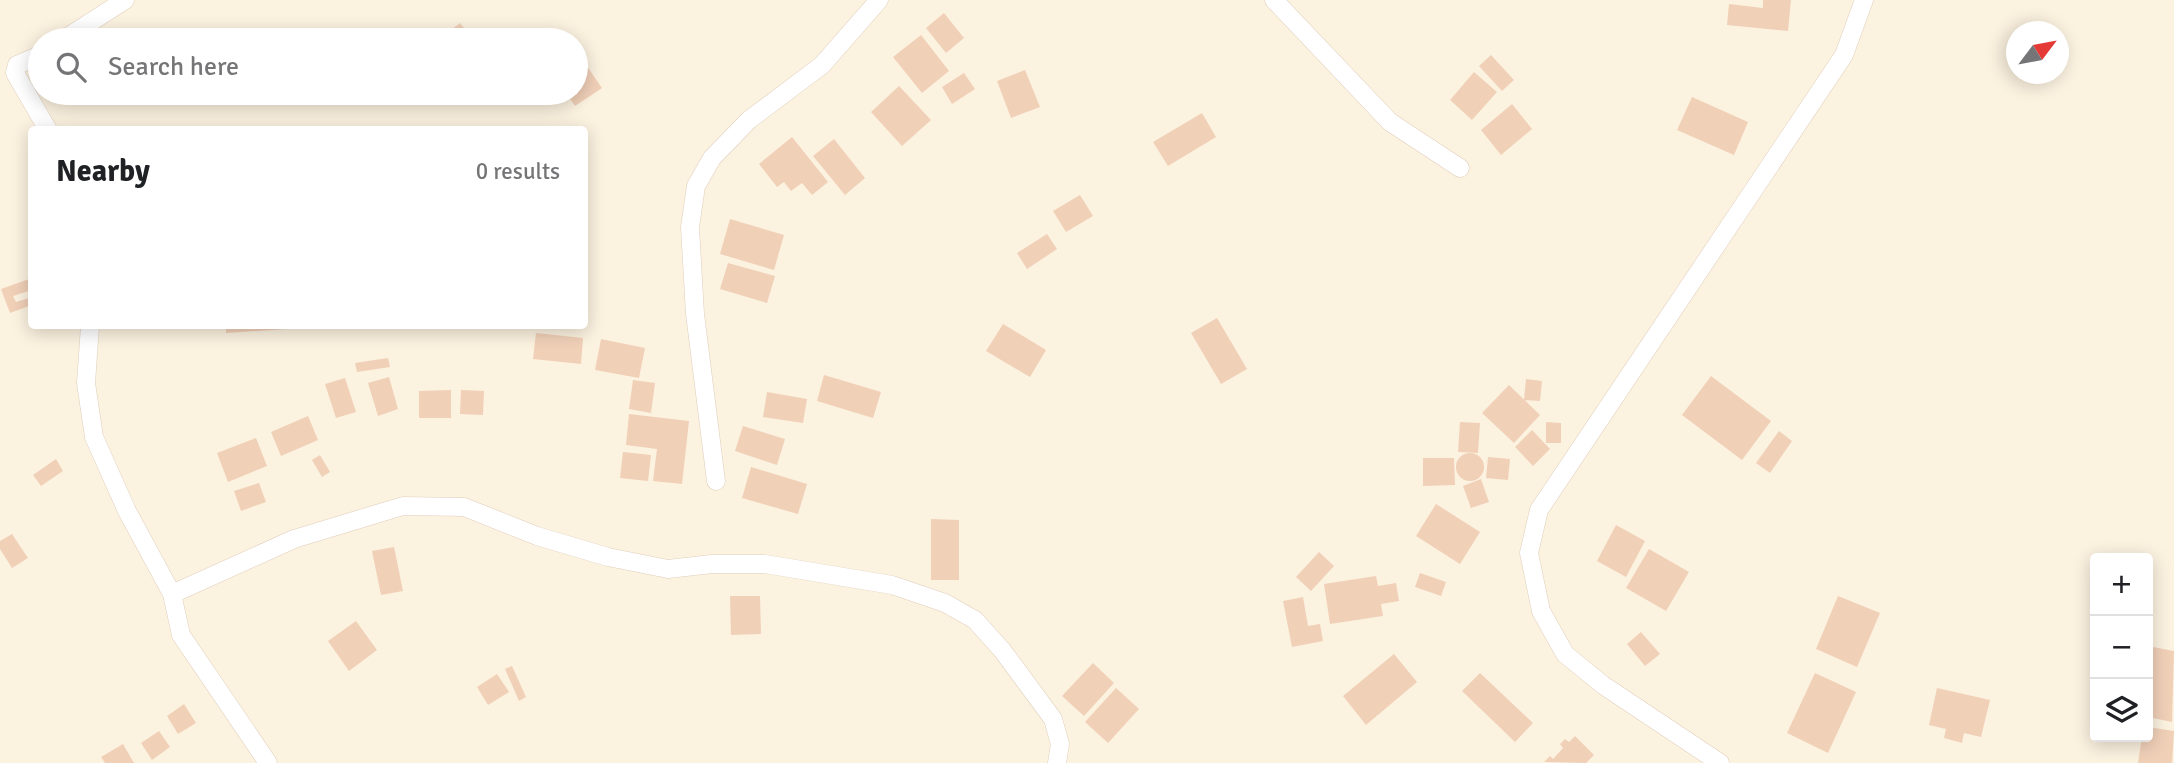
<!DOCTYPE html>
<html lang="en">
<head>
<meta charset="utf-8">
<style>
  :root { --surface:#fff; --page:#f6f6f6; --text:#202124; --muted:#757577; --line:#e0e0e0 }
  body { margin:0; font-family:Signika,sans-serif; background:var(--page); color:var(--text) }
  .controls { position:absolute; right:21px; bottom:21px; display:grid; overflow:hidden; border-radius:7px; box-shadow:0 4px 18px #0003 }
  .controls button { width:63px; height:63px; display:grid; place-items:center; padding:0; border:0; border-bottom:2px solid var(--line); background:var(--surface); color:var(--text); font:35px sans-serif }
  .compass { position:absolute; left:2006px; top:21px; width:63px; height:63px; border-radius:50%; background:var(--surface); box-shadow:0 4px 18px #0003; rotate:58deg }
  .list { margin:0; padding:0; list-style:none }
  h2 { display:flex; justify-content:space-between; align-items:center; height:91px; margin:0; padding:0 28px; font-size:30px }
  h2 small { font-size:23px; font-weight:400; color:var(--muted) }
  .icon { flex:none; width:38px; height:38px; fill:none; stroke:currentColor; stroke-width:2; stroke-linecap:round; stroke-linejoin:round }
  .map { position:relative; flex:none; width:2174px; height:763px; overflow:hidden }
  .search { position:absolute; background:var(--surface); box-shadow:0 4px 18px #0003; left:28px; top:28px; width:560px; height:77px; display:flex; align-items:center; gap:18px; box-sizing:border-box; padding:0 24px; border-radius:38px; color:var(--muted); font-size:26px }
  .panel { position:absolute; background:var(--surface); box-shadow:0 4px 18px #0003; left:28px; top:126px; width:560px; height:203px; border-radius:7px }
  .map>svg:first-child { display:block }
  .building { fill:#f1d0b8 }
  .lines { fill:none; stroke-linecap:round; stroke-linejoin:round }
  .minor-casing { stroke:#e0cebc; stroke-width:19 }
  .minor { stroke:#fff; stroke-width:18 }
</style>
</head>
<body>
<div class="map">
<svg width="2174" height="763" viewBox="0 0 2174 763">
  <rect width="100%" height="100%" fill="#fcf2e0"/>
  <path class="building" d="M1763,0H1791L1788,31L1727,25L1729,4L1763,8Z
    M944,13L964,38L946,53L926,28Z
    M460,23L474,40H438Z
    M921,35L949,71L922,93L893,57Z
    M1491,55L1514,80L1502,91L1479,66Z
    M582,59L602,88L575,106L566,93H576V63Z
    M1025,70L1040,107L1011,118L997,81Z
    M1474,72L1497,92L1472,120L1450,100Z
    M964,73L975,89L952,104L942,87Z
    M899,86L931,120L902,146L871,112Z
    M1692,97L1748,122L1734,155L1677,130Z
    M1512,104L1532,129L1501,155L1481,130Z
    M1202,113L1216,137L1168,166L1153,142Z
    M792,137L828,182L812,195L802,183L791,191L784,182L777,187L759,164Z
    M834,139L865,178L845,195L813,156Z
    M1080,195L1093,216L1066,232L1053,211Z
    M730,219L784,235L774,270L720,254Z
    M1047,234L1057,249L1027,269L1017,253Z
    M728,263L775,276L767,303L720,289Z
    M32,278V290L13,296L16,302L32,297V305L10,313L1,289Z
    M1217,318L1247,369L1221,384L1191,333Z
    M1003,324L1046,350L1030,377L986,351Z
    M226,326H287V329L226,333Z
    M536,333L583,338L581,364L533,359Z
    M601,339L645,348L639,378L595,370Z
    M388,358L390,367L357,372L355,363Z
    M824,375L881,392L873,418L817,401Z
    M1711,376L1771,421L1742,460L1682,415Z
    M389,377L398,409L378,416L368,383Z
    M345,378L356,412L336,418L325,384Z
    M1526,379L1542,381L1540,401L1524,400Z
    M633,380L655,383L651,413L629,409Z
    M1509,385L1540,415L1514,443L1482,413Z
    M451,390V418H419V391Z
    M461,390L484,391L483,415L460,414Z
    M767,392L807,399L803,423L763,417Z
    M629,414L689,421L682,484L653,481L657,449L626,445Z
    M308,416L318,440L281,456L271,432Z
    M1460,422L1480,423L1478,453L1458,452Z
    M1546,422L1561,423V443H1546Z
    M743,426L785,439L777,465L735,451Z
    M1532,430L1550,449L1533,466L1515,447Z
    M1779,431L1792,441L1770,473L1756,463Z
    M256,438L267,466L228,482L217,453Z
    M623,452L651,455L648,481L620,478Z
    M1456 467a14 14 0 1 1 28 0a14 14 0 1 1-28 0Z
    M320,455L330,472L322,477L312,460Z
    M1488,457L1510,459L1508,480L1486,478Z
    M1423,458H1454L1455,485L1423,486Z
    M56,459L63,471L41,486L33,475Z
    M751,467L807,484L798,514L742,498Z
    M1481,479L1489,502L1471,508L1463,486Z
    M259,483L266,502L241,511L234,491Z
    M1436,504L1480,532L1460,564L1416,536Z
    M931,519L959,520V580H931Z
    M1616,525L1645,541L1626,577L1597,561Z
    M12,534L28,558L12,568L0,549V541Z
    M394,547L403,591L381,595L372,551Z
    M1649,549L1689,572L1666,611L1626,588Z
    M1319,552L1334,566L1311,591L1296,577Z
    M1420,573L1446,582L1441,596L1415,587Z
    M1376,576L1378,586L1396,583L1399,601L1381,604L1383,616L1330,624L1324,584Z
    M730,596H760L761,634L731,635Z
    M1838,596L1880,613L1857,667L1816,649Z
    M1303,597L1308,626L1320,624L1323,641L1292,647L1283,601Z
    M356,621L377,650L349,671L328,641Z
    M1641,632L1660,654L1645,666L1627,644Z
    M2153,647L2174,651L2172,722L2148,717V676Z
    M1394,654L1417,682L1366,725L1343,696Z
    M1093,663L1114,683L1084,716L1062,696Z
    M512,666L526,697L519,701L505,669Z
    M1480,673L1533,723L1515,742L1462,691Z
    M1815,673L1856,692L1828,753L1787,733Z
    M497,674L509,692L488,705L477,687Z
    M1116,688L1139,709L1108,743L1085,722Z
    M1937,688L1990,700L1981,737L1964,733L1962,743L1944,738L1946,729L1929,725Z
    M184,704L196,723L178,734L167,716Z
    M2148,727L2174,731L2172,763H2138L2142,737H2148Z
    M159,731L170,747L152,760L141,743Z
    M1575,736L1594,755L1586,763L1544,762L1550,756L1553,759L1563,748L1560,744L1565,739L1569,742Z
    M123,744L134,763H105L101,757Z"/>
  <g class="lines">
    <g class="minor-casing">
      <path id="minor" d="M1274,0L1390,122L1460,168
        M63,40L125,0
        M40,55L17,65L15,73L48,130
        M90,326L86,383L94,437L127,511L172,594L181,635L268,763
        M716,481L695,314L690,227L696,186L712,158L749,120L822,65L879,0
        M172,594L294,539L403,506L464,507L537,536L608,557L668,569L712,564H765L892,585L945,603L975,620L1002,650L1053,719L1060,744L1057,763
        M1720,763L1603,685L1565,654L1541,611L1529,553L1539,510L1844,55L1864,0"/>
    </g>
    <use href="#minor" class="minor"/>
  </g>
</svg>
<div class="controls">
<button>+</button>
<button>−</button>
<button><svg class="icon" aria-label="layers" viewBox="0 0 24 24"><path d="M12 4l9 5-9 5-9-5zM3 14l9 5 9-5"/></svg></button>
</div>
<svg class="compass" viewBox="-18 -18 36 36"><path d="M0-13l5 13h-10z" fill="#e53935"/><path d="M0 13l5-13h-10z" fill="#757577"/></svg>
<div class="search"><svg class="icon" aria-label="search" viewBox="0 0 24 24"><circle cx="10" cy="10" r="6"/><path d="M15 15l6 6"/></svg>Search here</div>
<section class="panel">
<h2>Nearby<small>0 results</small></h2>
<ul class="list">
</ul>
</section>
</div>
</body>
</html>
